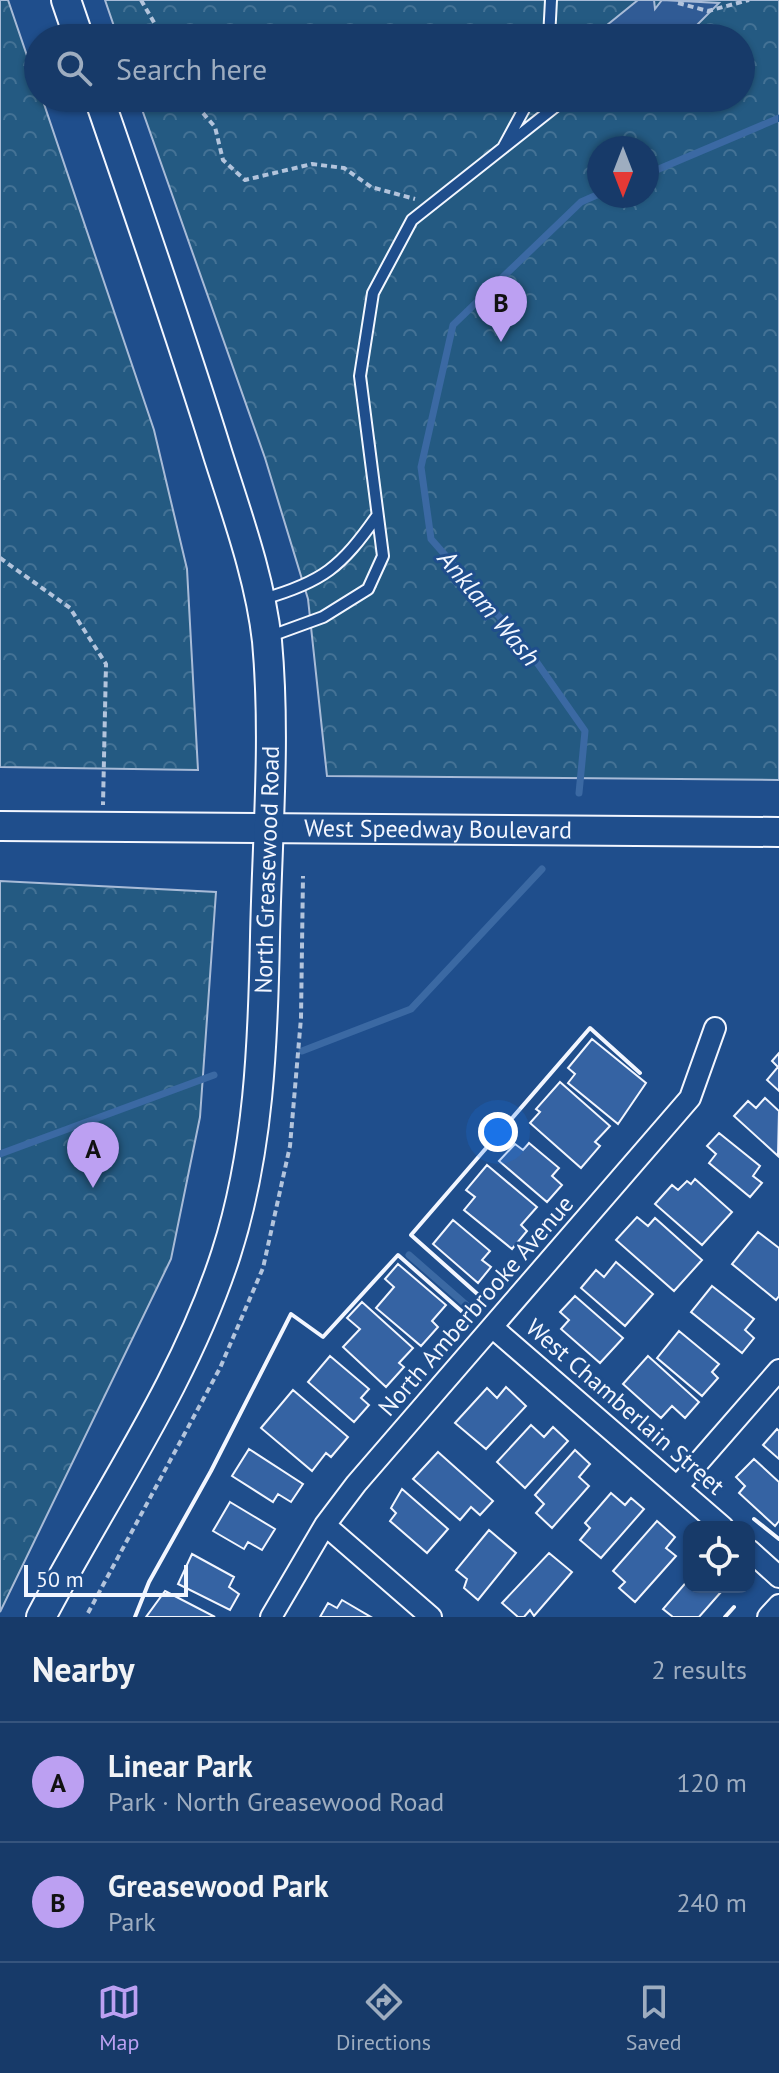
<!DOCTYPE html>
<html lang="en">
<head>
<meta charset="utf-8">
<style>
  :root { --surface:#173a69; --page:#20416f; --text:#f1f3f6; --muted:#9eadc0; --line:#36547d; --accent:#bca0f2 }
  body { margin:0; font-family:"PT Sans",sans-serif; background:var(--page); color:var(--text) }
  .controls { position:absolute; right:24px; bottom:24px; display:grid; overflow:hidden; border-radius:16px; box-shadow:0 2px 6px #0004 }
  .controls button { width:72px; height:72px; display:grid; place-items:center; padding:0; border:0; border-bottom:2px solid var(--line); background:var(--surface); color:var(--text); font:40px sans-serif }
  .compass { position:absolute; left:587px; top:136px; width:72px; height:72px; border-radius:50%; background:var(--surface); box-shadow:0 2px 6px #0004; rotate:180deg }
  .scale { position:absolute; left:24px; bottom:20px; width:164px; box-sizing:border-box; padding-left:8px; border:4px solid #f2f6ff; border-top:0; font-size:22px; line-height:28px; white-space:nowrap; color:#f2f6ff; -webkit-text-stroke:6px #1f4e8c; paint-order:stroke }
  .you { position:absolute; left:498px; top:1132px; width:28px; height:28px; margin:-20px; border:6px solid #fff; border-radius:50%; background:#1a73e8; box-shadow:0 0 0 12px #1a73e833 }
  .badge { display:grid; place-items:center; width:52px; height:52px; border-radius:50%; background:var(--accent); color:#111; font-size:26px; font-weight:700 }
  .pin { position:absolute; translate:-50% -66px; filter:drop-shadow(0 2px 4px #0008) }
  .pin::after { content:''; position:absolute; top:42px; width:28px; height:24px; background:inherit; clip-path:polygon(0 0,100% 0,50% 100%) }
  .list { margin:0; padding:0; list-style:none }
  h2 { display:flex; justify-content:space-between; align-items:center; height:104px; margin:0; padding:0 32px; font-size:34px }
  h2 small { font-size:26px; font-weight:400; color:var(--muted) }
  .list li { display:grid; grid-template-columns:52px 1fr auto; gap:24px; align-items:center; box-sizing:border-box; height:120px; padding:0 32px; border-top:2px solid var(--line) }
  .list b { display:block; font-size:30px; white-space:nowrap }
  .list p { margin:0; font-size:26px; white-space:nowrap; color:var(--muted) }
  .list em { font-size:26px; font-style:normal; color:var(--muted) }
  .icon { flex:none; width:44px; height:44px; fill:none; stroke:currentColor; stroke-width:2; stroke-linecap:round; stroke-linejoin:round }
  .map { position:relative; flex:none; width:779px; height:1617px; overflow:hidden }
  .search { position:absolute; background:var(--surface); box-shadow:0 2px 6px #0004; left:24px; right:24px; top:24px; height:88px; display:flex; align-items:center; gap:20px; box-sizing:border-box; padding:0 28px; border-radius:44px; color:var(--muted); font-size:30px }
  .sheet { height:344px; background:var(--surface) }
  nav { display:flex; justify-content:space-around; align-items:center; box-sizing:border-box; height:112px; border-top:2px solid var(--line); background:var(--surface); font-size:22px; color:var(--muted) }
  nav a { display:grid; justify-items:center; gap:4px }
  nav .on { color:var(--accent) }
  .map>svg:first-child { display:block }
  .park { fill:url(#park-crowns); stroke:#a8bbd7; stroke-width:2; fill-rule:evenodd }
  .parking { fill:#305b95; stroke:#a8bbd7; stroke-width:2 }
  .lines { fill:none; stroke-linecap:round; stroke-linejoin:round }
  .stream { stroke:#3b69a3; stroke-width:7 }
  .building { fill:#3563a3; stroke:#f2f6ff; stroke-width:2 }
  .lane-casing { stroke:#f2f6ff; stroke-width:14 }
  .street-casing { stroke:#f2f6ff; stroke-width:24 }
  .secondary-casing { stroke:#f2f6ff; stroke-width:32 }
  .path { stroke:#b3c4dc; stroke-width:4; stroke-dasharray:6 4; stroke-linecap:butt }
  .lane { stroke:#1f4e8c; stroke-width:10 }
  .street { stroke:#1f4e8c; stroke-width:20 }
  .secondary { stroke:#1f4e8c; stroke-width:28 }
  .wall { stroke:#f2f6ff; stroke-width:4 }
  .labels { text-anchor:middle; stroke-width:6; stroke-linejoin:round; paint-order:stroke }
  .street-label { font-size:24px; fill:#f2f6ff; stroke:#1f4e8c }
  .water-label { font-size:26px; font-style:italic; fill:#f2f6ff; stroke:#1f4e8c }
</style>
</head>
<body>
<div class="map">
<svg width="779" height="1617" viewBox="0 0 779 1617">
  <defs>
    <pattern id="park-crowns" width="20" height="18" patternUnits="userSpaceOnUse" patternTransform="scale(2)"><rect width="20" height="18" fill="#245a82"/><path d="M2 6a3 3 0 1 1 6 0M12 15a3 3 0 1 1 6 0" fill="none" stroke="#447295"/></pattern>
  </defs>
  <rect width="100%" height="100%" fill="#1f4e8c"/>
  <path class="park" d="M0,0H8L38,88V98H42L154,430L187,569L198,770L0,767Z
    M105,0H779V780L327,776L308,599L265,458L138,98H741V38H118ZM599,148H647V196H599Z
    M0,881L216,892L200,1117L171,1259L0,1612Z"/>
  <path class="parking" d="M638,0H654L655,9L662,0L719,3L684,38H591Z"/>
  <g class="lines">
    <path class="stream" d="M647,174L779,118
      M579,793L585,731L526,647L431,539L421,467L453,325L581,202L599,194
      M302,1051L411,1009L542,869
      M0,1154L214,1075
      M409,1255L472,1310"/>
  </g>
  <path class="building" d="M592,1039L646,1083L618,1124L568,1083L575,1074L568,1068Z
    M779,1053V1091L767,1080L778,1067L772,1061Z
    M560,1082L610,1126L595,1142L600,1146L581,1168L530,1123L540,1112L536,1109Z
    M765,1098L779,1111L778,1156L734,1116L748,1101L756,1108Z
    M719,1133L760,1166L753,1176L762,1183L750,1197L709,1163L716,1154L707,1146Z
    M529,1143L559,1168L552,1176L562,1185L547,1202L499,1161L515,1144L523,1150Z
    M487,1165L537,1207L521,1225L527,1231L512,1249L464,1210L475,1197L466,1190Z
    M695,1179L732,1212L702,1245L655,1204L672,1185L678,1190L687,1181L691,1184Z
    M637,1217L648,1226L655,1218L702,1260L674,1291L616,1240Z
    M453,1220L490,1251L482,1260L491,1267L478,1283L433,1244Z
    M758,1232L779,1248V1296L776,1300L732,1264Z
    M616,1262L653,1294L625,1326L581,1288L596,1270L604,1277Z
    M398,1264L446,1305L432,1321L438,1327L421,1346L376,1308L394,1287L385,1279Z
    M712,1286L754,1319L745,1330L754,1338L742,1353L691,1312Z
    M575,1296L623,1338L600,1363L561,1329L569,1320L560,1312Z
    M362,1302L413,1348L399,1363L404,1367L386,1387L343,1347L360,1329L347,1318Z
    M679,1331L719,1364L712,1372L718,1378L702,1396L657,1358Z
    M330,1356L369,1389L361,1398L369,1405L354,1422L308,1382Z
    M648,1356L699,1402L685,1418L672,1406L661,1418L623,1384Z
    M506,1387L526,1406L486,1449L455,1423L487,1388L497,1398Z
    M293,1390L348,1437L331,1457L326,1453L312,1471L261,1428Z
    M531,1425L544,1437L553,1427L568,1441L525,1488L497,1462Z
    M777,1429L779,1431V1459L763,1445Z
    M249,1449L303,1484L291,1502L278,1494L273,1502L232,1476Z
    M575,1450L590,1464L579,1477L589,1486L552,1528L536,1513L544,1504L535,1495Z
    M438,1452L493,1501L480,1515L471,1507L460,1520L413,1479Z
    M754,1459L779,1482V1521L775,1526L739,1493L745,1486L736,1477Z
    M402,1489L448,1529L427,1553L390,1521L396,1513L391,1508Z
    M611,1493L625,1505L631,1498L644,1509L601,1558L580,1540L590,1528L585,1523Z
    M230,1502L275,1529L262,1550L248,1542L244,1549L213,1531Z
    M657,1521L675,1537L666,1548L676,1556L635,1602L619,1588L625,1582L613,1571Z
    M489,1530L516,1553L478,1600L464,1588L467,1579L456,1570Z
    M549,1553L572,1572L534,1616L530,1610L524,1617H518L502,1603Z
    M192,1554L234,1577L229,1587L239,1594L230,1610L178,1584Z
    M689,1579V1587H715L721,1592L699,1617H673L663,1609Z
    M165,1591L215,1617H146Z
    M342,1600L371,1617H320L328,1603L337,1608Z"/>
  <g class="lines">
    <g class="lane-casing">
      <path id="lane" d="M549,38L551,0
        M530,98L503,148L556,106
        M263,599C323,582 341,567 377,516
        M268,637L323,617L368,589L383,556L360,376L373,293L412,220L503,148"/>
    </g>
    <g class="street-casing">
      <path id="street" d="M492,1327L723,1527
        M677,1487L779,1370
        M325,1525L431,1617
        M749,1550L779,1577
        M271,1617L325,1525L356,1484L690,1098L715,1028
        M768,1617L779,1605"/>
    </g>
    <g class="secondary-casing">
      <g id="secondary">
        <path d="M66,0L79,38"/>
        <path id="s1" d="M0,826L779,832"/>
        <path id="s2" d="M41,1617C104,1497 184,1384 226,1254C259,1152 263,1043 265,937C267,839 276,739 267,641C260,578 237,515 218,455C181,335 140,217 99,98"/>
      </g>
    </g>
    <path class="path" d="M141,0L163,38
      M678,3L708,11L749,0
      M190,98L215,127L223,160L245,180L312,164L344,168L371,187L415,199
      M0,558L70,608L106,664L103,805
      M88,1613L220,1368L263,1268L290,1146L301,1018L303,876"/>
    <use href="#lane" class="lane"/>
    <use href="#street" class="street"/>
    <use href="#secondary" class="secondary"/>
    <path class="wall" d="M483,1299L411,1235L590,1028L640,1073
      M754,1519L779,1539
      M135,1617L149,1582L211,1471L291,1314L323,1337L398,1255L467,1316
      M725,1617L734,1607"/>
  </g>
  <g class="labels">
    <g class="street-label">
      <text dy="8" stroke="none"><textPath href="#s1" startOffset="438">West Speedway Boulevard</textPath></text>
      <text dy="8" stroke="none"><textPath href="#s2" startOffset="796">North Greasewood Road</textPath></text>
      <text transform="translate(476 1306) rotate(-49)" y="8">North Amberbrooke Avenue</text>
      <text transform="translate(625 1407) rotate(41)" y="8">West Chamberlain Street</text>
    </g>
    <g class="water-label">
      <text transform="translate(489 608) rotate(50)" y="9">Anklam Wash</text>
    </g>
  </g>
</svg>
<div class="controls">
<button><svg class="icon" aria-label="locate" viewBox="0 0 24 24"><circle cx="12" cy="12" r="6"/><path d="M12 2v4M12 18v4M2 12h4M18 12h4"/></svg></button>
</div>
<svg class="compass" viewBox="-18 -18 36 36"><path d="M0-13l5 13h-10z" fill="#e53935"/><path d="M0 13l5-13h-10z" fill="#9eadc0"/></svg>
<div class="scale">50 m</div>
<div class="you"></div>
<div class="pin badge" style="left:93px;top:1188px">A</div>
<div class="pin badge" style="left:501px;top:342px">B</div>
<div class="search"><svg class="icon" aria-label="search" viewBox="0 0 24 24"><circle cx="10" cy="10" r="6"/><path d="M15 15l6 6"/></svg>Search here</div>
</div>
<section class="sheet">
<h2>Nearby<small>2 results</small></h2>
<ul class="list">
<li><span class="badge">A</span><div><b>Linear Park</b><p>Park · North Greasewood Road</p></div><em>120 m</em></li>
<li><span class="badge">B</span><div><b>Greasewood Park</b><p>Park</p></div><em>240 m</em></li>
</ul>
</section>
<nav>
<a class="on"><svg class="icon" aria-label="map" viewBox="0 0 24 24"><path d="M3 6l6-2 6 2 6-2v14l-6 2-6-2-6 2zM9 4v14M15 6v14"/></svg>Map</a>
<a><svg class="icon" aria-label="directions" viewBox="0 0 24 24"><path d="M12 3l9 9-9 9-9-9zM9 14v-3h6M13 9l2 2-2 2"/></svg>Directions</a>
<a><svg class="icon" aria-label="saved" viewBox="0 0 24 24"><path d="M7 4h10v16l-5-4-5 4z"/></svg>Saved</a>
</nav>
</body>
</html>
